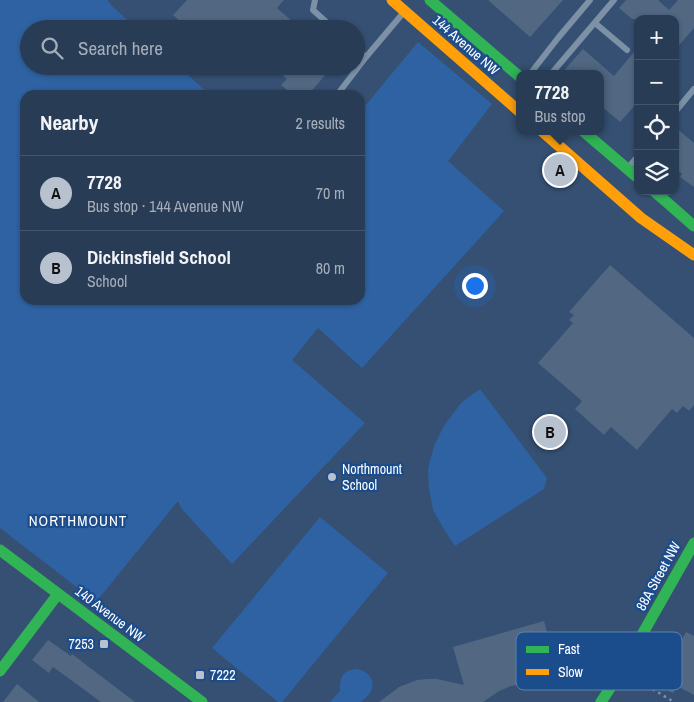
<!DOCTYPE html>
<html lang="en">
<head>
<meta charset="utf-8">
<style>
  :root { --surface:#283c56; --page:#344760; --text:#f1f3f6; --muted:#a5adb9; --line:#44566c; --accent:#b8c2ce }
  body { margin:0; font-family:"Archivo Narrow",sans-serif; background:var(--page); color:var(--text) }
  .controls { position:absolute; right:15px; top:15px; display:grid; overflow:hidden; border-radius:10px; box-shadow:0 1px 4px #0004 }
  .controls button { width:45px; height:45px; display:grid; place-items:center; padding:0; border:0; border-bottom:1px solid var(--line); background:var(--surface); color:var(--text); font:25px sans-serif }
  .you { position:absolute; left:474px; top:285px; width:18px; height:18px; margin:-12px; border:4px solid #fff; border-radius:50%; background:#1a73e8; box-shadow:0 0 0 8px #1a73e833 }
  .badge { display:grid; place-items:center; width:32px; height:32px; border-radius:50%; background:var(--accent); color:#111; font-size:16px; font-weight:700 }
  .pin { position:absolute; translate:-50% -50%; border:2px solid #fff; box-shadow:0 1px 5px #0006 }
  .popup { position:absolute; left:516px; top:70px; width:88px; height:65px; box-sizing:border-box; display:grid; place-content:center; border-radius:10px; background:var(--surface); filter:drop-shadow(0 1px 4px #0005); font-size:16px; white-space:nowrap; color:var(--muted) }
  .popup b { font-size:19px; color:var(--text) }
  .popup::after { content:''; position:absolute; left:50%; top:100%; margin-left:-10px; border:10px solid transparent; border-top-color:var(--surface) }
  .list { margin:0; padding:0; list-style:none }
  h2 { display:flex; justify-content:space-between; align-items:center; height:65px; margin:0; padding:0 20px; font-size:21px }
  h2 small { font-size:16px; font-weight:400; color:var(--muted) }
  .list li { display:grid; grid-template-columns:32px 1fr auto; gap:15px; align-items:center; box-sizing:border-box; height:75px; padding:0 20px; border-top:1px solid var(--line) }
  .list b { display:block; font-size:19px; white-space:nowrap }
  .list p { margin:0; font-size:16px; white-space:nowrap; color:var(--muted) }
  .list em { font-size:16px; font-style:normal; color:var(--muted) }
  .icon { flex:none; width:28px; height:28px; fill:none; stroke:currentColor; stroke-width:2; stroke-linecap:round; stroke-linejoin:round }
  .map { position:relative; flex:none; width:694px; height:702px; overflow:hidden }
  .search { position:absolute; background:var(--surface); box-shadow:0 1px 4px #0004; left:20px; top:20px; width:345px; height:55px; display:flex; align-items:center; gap:12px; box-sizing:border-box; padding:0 18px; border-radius:28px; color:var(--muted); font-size:19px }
  .panel { position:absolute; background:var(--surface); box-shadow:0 1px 4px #0004; left:20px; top:90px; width:345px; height:215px; border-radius:15px }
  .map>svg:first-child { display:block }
  .green { fill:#2f62a2 }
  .building { fill:#516782 }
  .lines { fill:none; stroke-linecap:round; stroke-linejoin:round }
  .path { stroke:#7c90a6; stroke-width:2.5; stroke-dasharray:2.5 4; stroke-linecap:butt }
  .lane { stroke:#7c90a6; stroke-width:6 }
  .fast { stroke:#30b455; stroke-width:11 }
  .slow { stroke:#ff9f0a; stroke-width:11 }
  .poi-dot { fill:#b8c2ce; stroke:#1b4c8c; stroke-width:2 }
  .labels { text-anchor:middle; stroke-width:4.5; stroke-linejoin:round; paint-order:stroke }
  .street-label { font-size:14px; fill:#fff; stroke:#1b4c8c }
  .poi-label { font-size:14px; fill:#fff; stroke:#1b4c8c; text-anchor:start }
  .neighbourhood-label { font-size:15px; letter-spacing:1px; fill:#fff; stroke:#1b4c8c }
  .key { fill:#1b4c8c; stroke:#5f82ae; stroke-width:1 }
  .key-label { font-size:14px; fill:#fff }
</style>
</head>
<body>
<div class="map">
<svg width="694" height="702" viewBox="0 0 694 702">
  <rect width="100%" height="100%" fill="#355072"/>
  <path class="green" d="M0,0H107L112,6L137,29H29V66H178L210,95H25V300H360V112L418,42L492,104L448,161L504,211L362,368L318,328L292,360L365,423L232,564L181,508L178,501L96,602L0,528Z
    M480,389L547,478L544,489L455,546L445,531L433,510L429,488L428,469L434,446L445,424L462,402Z
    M320,517L388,573L282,702H278L212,648Z
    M356,669C366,670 375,678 372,689C370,695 365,698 361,702H330L340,691C340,678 341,671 356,669Z"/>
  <path class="building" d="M187,0H284L277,8L301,29H189L173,15Z
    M488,0H563L530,37Z
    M626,0H658L669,10L678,0H694V28L675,50V19H632L619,8Z
    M638,47V102L620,122L600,105V74H561L583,49L614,76Z
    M272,66H333L308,95H293L281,85L287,79Z
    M675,127L694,143V187L680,177L682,174L675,168Z
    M610,265L694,338V405L689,411L683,406L677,413L672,409L637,450L611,427L604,435L575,409L582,401L538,363L573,323L569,320L574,315L569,312Z
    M544,621L553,654H551L547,681H535L511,686L499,691L483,702H379L399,687L417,680L427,679H437L464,685L453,647Z
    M686,632L694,636V695L677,686L673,693L655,684L660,675L658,674L670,652L674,653Z
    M48,640L71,656L72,654L135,702H101L53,667L49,673L32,660Z
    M17,684L39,702H3Z"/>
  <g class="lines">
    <path class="path" d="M636,679L674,702"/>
    <path class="lane" d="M315,0L313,10L334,29
      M595,23L627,50
      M356,49L366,57L404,12
      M530,74L558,38L590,0
      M551,74L614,0
      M337,95L366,57
      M675,112L694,89
      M628,168L638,156"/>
    <path class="fast" d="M430,0L520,77
      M583,131L638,178
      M654,191L694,226
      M0,550L202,702
      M0,671L58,594
      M601,702L622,670L694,543"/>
    <path class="slow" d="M392,0L520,112
      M542,131L641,218L694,255"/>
  </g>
  <g class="poi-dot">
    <circle cx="332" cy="477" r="5"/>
    <rect x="99" y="639" width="10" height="10" rx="2.5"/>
    <rect x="195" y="670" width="10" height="10" rx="2.5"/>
  </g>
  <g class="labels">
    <g class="street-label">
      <text transform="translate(466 45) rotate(41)" y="5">144 Avenue NW</text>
      <text transform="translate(658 576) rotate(-61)" y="5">88A Street NW</text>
      <text transform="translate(110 614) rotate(37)" y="5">140 Avenue NW</text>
    </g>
    <g class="poi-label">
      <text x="342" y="474">Northmount<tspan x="342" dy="16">School</tspan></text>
      <text x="94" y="649" text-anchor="end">7253</text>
      <text x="210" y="680">7222</text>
    </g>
    <g class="neighbourhood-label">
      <text x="78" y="526">NORTHMOUNT</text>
    </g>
  </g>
  <rect x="516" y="632" width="166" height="58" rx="8" class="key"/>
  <rect x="526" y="646" width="23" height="7" fill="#30b455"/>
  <rect x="526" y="669" width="23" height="6" fill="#ff9f0a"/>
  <g class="key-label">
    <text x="558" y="654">Fast</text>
    <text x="558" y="677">Slow</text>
  </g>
</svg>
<div class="controls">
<button>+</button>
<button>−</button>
<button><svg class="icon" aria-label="locate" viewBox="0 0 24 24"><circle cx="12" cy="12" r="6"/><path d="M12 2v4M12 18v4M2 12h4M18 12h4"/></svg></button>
<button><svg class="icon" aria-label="layers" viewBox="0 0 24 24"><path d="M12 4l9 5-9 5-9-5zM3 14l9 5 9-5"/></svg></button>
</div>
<div class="you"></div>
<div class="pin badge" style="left:560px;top:170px">A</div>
<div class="popup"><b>7728</b>Bus stop</div>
<div class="pin badge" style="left:550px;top:432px">B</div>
<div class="search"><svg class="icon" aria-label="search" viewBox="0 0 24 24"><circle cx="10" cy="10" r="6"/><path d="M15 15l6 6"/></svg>Search here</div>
<section class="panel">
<h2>Nearby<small>2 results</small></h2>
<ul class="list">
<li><span class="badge">A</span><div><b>7728</b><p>Bus stop · 144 Avenue NW</p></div><em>70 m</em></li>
<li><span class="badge">B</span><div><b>Dickinsfield School</b><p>School</p></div><em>80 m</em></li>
</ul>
</section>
</div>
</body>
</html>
